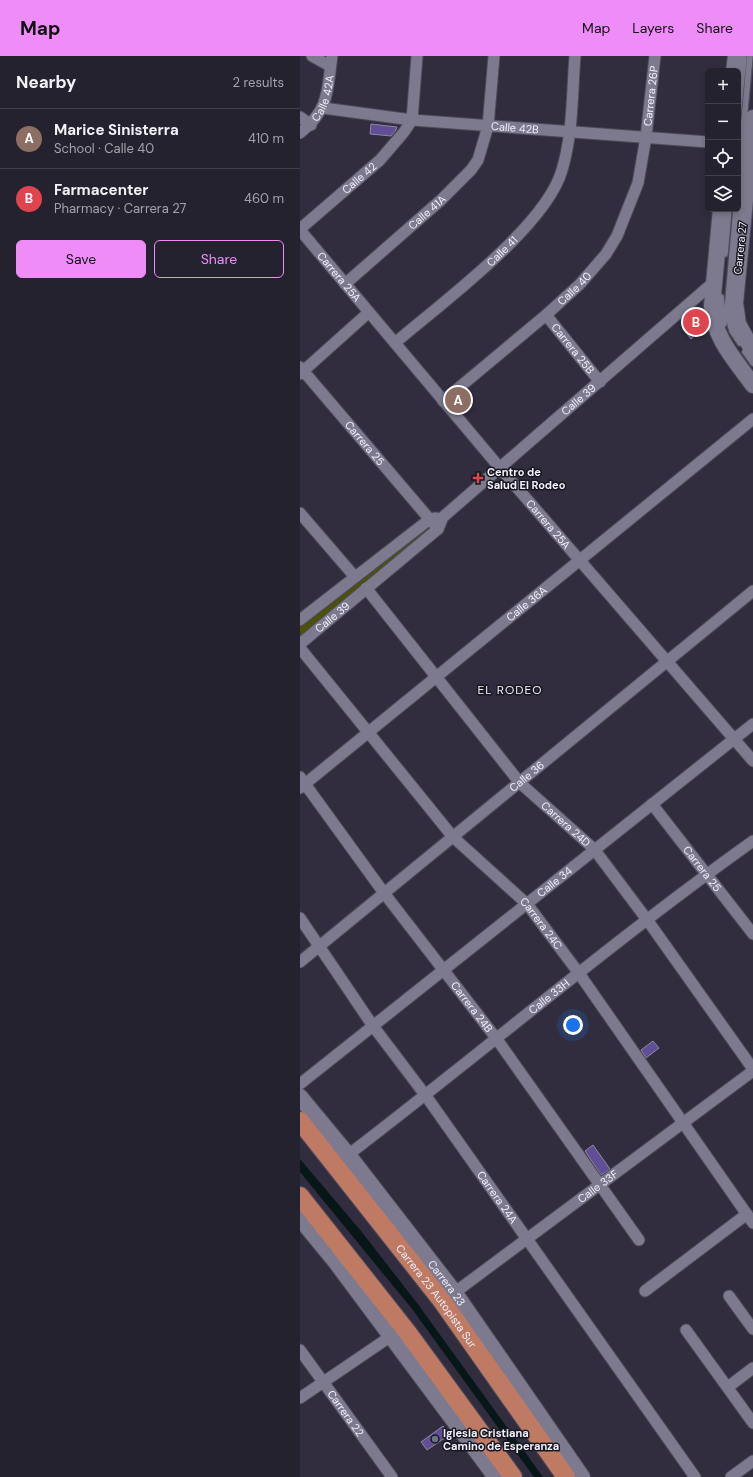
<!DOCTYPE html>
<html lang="en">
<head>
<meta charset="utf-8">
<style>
  :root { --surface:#25222f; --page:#2d2a37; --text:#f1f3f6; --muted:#a3a4aa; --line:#423f4b; --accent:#ee8cf8 }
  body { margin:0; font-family:"DM Sans",sans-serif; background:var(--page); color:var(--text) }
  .controls { position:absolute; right:12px; top:12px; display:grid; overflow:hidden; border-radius:6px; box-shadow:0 2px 6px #0003 }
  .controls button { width:36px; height:36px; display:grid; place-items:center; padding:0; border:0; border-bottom:1px solid var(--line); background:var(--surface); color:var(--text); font:20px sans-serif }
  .you { position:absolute; left:273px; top:969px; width:14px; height:14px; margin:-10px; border:3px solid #fff; border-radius:50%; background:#1a73e8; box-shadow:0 0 0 6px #1a73e833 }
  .badge { display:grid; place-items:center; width:26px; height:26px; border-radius:50%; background:var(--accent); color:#fff; font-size:13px; font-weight:700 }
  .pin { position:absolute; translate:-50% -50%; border:2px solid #fff; box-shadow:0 1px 4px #0006 }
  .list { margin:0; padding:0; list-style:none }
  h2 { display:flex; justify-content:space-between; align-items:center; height:52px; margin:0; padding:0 16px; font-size:17px }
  h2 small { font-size:13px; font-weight:400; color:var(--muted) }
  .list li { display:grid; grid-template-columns:26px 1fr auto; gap:12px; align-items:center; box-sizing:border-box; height:60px; padding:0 16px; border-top:1px solid var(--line) }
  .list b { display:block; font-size:15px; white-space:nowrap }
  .list p { margin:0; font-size:13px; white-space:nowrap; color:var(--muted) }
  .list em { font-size:13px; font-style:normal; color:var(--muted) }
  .actions { display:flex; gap:8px; padding:12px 16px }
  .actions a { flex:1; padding:9px 0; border:1px solid var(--accent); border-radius:6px; text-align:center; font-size:14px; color:var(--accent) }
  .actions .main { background:var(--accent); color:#111 }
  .icon { flex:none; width:22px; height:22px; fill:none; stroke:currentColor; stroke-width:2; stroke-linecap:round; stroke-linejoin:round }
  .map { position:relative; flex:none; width:453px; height:1421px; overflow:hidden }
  header { display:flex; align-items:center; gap:24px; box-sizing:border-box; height:56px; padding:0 20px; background:var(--accent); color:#111 }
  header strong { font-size:19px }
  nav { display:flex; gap:22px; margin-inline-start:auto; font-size:14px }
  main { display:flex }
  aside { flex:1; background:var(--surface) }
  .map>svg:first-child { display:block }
  .green { fill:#4c5109 }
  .water { fill:#071718 }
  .building { fill:#604f96; stroke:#8c889e }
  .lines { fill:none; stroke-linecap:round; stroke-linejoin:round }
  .lane-casing { stroke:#4d4a59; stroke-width:8 }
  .street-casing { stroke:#4d4a59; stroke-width:13 }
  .secondary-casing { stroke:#4d4a59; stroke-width:18 }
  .primary-casing { stroke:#4d4a59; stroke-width:20 }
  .lane { stroke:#7d7a8f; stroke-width:5.5 }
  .street { stroke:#7d7a8f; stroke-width:11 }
  .secondary { stroke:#7d7a8f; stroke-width:16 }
  .primary { stroke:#be7a63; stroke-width:18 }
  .health-dot { fill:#e0444e; stroke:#18171f; stroke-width:1.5 }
  .worship-dot { fill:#6b7280; stroke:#18171f; stroke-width:1.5 }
  .labels { text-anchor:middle; stroke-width:3; stroke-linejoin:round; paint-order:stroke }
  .street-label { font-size:11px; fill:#f2f0fc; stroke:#18171f }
  .poi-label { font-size:11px; font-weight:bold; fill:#f2f0fc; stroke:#18171f; text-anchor:start }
  .neighbourhood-label { font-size:12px; letter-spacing:1px; fill:#f2f0fc; stroke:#18171f }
</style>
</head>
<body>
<header>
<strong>Map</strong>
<nav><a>Map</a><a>Layers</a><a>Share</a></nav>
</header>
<main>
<aside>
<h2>Nearby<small>2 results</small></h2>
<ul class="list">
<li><span class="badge" style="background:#8d6e63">A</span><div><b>Marice Sinisterra</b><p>School · Calle 40</p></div><em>410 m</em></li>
<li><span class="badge" style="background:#e0444e">B</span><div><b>Farmacenter</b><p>Pharmacy · Carrera 27</p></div><em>460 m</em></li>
</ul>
<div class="actions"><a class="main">Save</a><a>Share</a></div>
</aside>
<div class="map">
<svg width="453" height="1421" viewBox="0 0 453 1421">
  <rect width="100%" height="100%" fill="#312d3f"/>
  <path class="green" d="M130,463L138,473L0,588V564Z"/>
  <path class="water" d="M0,1103L61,1175L117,1247L243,1421H234L112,1253L0,1116Z"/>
  <path class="building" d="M71,68L97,71L96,74L91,80L70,78Z
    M396,263L403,272L391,283L383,273Z
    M353,985L359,992L346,1002L341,994Z
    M293,1089L310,1113L301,1119L285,1095Z
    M143,1370L149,1379L127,1394L121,1386Z"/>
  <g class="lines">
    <g class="lane-casing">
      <path id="lane" d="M438,60L444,2
        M438,127L450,0
        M436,153L427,256L432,275L440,287
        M425,198L429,153
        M421,241L424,268
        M445,296L453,307"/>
    </g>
    <g class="street-casing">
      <g id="street">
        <path d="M12,0L30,10"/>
        <path id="s1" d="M23,52L112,64L408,86"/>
        <path d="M0,61L11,69"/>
        <path id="s2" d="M0,77C30,53 27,35 32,0"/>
        <path id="s3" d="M0,173L80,104L104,76L112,64L117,0"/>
        <path id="s4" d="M0,174L200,412L453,705"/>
        <path id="s5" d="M45,228L141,144L171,114L178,104L188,70L194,0"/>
        <path id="s6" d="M246,259L300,326"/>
        <path id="s7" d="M95,287C140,248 246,171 262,114C273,78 272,37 275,0"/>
        <path id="s8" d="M0,311L138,473"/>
        <path d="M0,318L68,257"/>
        <path id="s9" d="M143,345L246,259L280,228L306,198L317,180L338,127L346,81L355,0"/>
        <path d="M0,457L55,521"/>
        <path id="s10" d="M66,532L220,727L294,793L348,865L453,1013"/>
        <path d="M0,564L130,463L136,462"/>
        <path id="s11" d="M0,588L138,473L143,461L414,226"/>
        <path id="s12" d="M0,592L153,781L227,848L278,916L453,1167"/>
        <path id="s13" d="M0,721L84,837L196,982L339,1184"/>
        <path id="s14" d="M0,732L453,363"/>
        <path id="s15" d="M352,748L453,878"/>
        <path id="s16" d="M0,862L73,970L126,1040L395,1421"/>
        <path id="s17" d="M0,906L453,535"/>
        <path id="s18" d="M0,1028L453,668"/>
        <path id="s19" d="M48,1099C184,995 314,884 453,785"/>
        <path d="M345,1235L447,1158"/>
        <path id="s20" d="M150,1240L453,1015"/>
        <path d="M429,1240L453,1273"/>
        <path d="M386,1274L453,1367"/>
        <path id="s21" d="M0,1294L92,1421"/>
        <path d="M428,1331L453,1312"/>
        <path d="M0,1342L97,1276"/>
        <path d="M431,1421L453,1405"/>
      </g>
    </g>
    <g class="secondary-casing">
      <g id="secondary">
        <path d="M434,15L436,0"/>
        <path d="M453,62L435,247L438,268L453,295"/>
        <path d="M421,153L412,250C413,281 436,305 453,329"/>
        <path id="s22" d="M0,1041L48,1099L154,1236L282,1421"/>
        <path d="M0,1162L36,1206L196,1421"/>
      </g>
    </g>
    <g class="primary-casing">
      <g id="primary">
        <path id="s23" d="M0,1065L142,1245L266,1421"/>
        <path d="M0,1140L108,1277L213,1421"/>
      </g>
    </g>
    <use href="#lane" class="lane"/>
    <use href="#street" class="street"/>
    <use href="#secondary" class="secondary"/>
    <use href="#primary" class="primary"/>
  </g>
  <path class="health-dot" d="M176 416h4v4h4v4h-4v4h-4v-4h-4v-4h4z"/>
  <circle class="worship-dot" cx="135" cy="1383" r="4"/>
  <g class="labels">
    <g class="street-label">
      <text dy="4" stroke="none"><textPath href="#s9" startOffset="386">Carrera 26P</textPath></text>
      <text dy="4" stroke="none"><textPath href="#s2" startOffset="43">Calle 42A</textPath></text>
      <text dy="4" stroke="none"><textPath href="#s1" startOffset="193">Calle 42B</textPath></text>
      <text dy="4" stroke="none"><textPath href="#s3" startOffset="78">Calle 42</textPath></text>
      <text dy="4" stroke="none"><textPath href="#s5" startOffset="109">Calle 41A</textPath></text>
      <text transform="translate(440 192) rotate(-84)" y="4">Carrera 27</text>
      <text dy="4" stroke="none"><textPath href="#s7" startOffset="141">Calle 41</textPath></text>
      <text dy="4" stroke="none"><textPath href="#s4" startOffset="61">Carrera 25A</textPath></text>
      <text dy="4" stroke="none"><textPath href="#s9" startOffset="173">Calle 40</textPath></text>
      <text dy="4" stroke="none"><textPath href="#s6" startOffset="43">Carrera 25B</textPath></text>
      <text dy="4" stroke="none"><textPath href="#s11" startOffset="372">Calle 39</textPath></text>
      <text dy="4" stroke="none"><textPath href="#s8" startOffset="100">Carrera 25</textPath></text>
      <text dy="4" stroke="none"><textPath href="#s4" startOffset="385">Carrera 25A</textPath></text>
      <text dy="4" stroke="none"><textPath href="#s14" startOffset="292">Calle 36A</textPath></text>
      <text dy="4" stroke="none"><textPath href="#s11" startOffset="42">Calle 39</textPath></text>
      <text dy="4" stroke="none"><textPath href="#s17" startOffset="293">Calle 36</textPath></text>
      <text dy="4" stroke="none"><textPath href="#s10" startOffset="310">Carrera 24D</textPath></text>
      <text dy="4" stroke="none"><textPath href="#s15" startOffset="82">Carrera 25</textPath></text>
      <text dy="4" stroke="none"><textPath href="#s18" startOffset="325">Calle 34</textPath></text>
      <text dy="4" stroke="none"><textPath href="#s12" startOffset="367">Carrera 24C</textPath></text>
      <text dy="4" stroke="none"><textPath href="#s19" startOffset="256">Calle 33H</textPath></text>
      <text dy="4" stroke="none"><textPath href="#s13" startOffset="287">Carrera 24B</textPath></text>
      <text dy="4" stroke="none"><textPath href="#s20" startOffset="184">Calle 33F</textPath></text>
      <text dy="4" stroke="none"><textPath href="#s16" startOffset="342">Carrera 24A</textPath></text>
      <text dy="4" stroke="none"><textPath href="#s22" startOffset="237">Carrera 23</textPath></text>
      <text dy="4" stroke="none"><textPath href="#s23" startOffset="222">Carrera 23 Autopista Sur</textPath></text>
      <text dy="4" stroke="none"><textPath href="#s21" startOffset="78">Carrera 22</textPath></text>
    </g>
    <g class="poi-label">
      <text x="187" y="420">Centro de<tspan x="187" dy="13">Salud El Rodeo</tspan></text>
      <text x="143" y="1381">Iglesia Cristiana<tspan x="143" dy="13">Camino de Esperanza</tspan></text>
    </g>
    <g class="neighbourhood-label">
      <text x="210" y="638">EL RODEO</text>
    </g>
  </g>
</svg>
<div class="controls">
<button>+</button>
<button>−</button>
<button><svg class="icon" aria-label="locate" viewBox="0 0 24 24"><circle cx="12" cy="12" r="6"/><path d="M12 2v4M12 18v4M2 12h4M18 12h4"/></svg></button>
<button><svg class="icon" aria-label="layers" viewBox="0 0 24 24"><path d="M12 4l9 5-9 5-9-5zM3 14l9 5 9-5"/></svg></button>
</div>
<div class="you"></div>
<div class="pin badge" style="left:158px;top:344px;background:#8d6e63">A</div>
<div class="pin badge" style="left:396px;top:266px;background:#e0444e">B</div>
</div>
</main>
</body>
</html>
